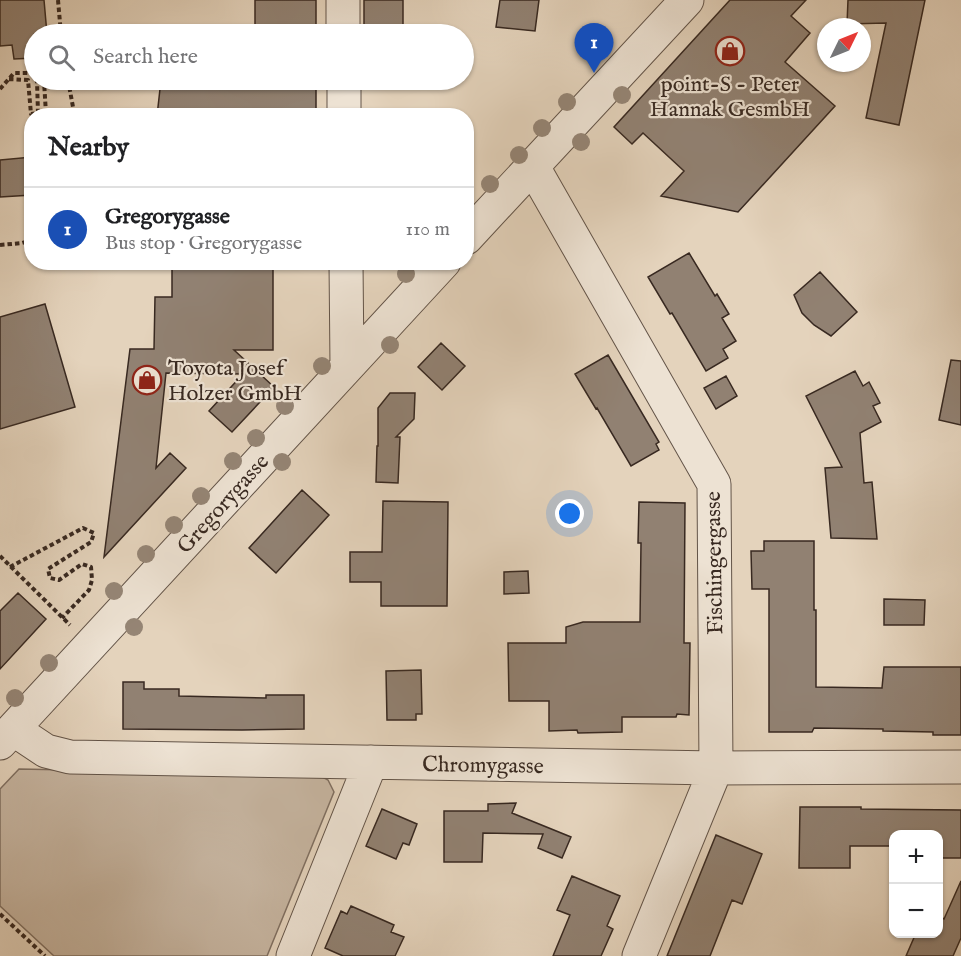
<!DOCTYPE html>
<html lang="en">
<head>
<meta charset="utf-8">
<style>
  :root { --surface:#fff; --page:#f2f2f2; --text:#202124; --muted:#757577; --line:#e0e0e0; --accent:#b45309 }
  body { margin:0; font-family:"IM FELL English",serif; background:var(--page); color:var(--text) }
  .controls { position:absolute; right:18px; bottom:18px; display:grid; overflow:hidden; border-radius:12px; box-shadow:0 2px 4px #0004 }
  .controls button { width:54px; height:54px; display:grid; place-items:center; padding:0; border:0; border-bottom:2px solid var(--line); background:var(--surface); color:var(--text); font:30px sans-serif }
  .compass { position:absolute; left:817px; top:18px; width:54px; height:54px; border-radius:50%; background:var(--surface); box-shadow:0 2px 4px #0004; rotate:47deg }
  .you { position:absolute; left:570px; top:514px; width:21px; height:21px; margin:-15px; border:4px solid #fff; border-radius:50%; background:#1a73e8; box-shadow:0 0 0 9px #1a73e833 }
  .badge { display:grid; place-items:center; width:39px; height:39px; border-radius:50%; background:var(--accent); color:#fff; font-size:20px; font-weight:700 }
  .pin { position:absolute; translate:-50% -50px; filter:drop-shadow(0 2px 3px #0008) }
  .pin::after { content:''; position:absolute; top:32px; width:21px; height:18px; background:inherit; clip-path:polygon(0 0,100% 0,50% 100%) }
  .list { margin:0; padding:0; list-style:none }
  h2 { display:flex; justify-content:space-between; align-items:center; height:78px; margin:0; padding:0 24px; font-size:26px }
  h2 small { font-size:20px; font-weight:400; color:var(--muted) }
  .list li { display:grid; grid-template-columns:39px 1fr auto; gap:18px; align-items:center; box-sizing:border-box; height:84px; padding:0 24px; border-top:2px solid var(--line) }
  .list b { display:block; font-size:22px; white-space:nowrap }
  .list p { margin:0; font-size:20px; white-space:nowrap; color:var(--muted) }
  .list em { font-size:20px; font-style:normal; color:var(--muted) }
  .icon { flex:none; width:33px; height:33px; fill:none; stroke:currentColor; stroke-width:2; stroke-linecap:round; stroke-linejoin:round }
  .map { position:relative; flex:none; width:961px; height:956px; overflow:hidden }
  .search { position:absolute; background:var(--surface); box-shadow:0 2px 4px #0004; left:24px; top:24px; width:450px; height:66px; display:flex; align-items:center; gap:15px; box-sizing:border-box; padding:0 21px; border-radius:33px; color:var(--muted); font-size:22px }
  .panel { position:absolute; background:var(--surface); box-shadow:0 2px 4px #0004; left:24px; top:108px; width:450px; height:162px; border-radius:24px }
  .map>svg:first-child { display:block }
  .green { fill:#c7b6a2; stroke:#807062; stroke-width:1.5 }
  .building { fill:#918172; stroke:#382921; stroke-width:1.5 }
  .lines { fill:none; stroke-linecap:round; stroke-linejoin:round }
  .minor-casing { stroke:#635448; stroke-width:35 }
  .path { stroke:#382921; stroke-width:4; stroke-dasharray:4.5 3; stroke-linecap:butt }
  .minor { stroke:#ede2d3; stroke-width:33 }
  .tree { fill:#958575 }
  .labels { text-anchor:middle; stroke-width:4.5; stroke-linejoin:round; paint-order:stroke }
  .poi-label { font-size:22px; fill:#382921; stroke:#ede2d3 }
  .street-label { font-size:22px; fill:#382921; stroke:#ede2d3 }
</style>
</head>
<body>
<div class="map">
<svg width="961" height="956" viewBox="0 0 961 956">
  <rect width="100%" height="100%" fill="#e4d3bc"/>
  <filter id="stains"><feTurbulence type="fractalNoise" baseFrequency=".00333" numOctaves="4"/><feColorMatrix values="0 0 0 0 .2 0 0 0 0 .09 0 0 0 0 .02 0 0 0 .5 -.17"/></filter>
  <radialGradient id="worn" r=".72"><stop offset=".6" stop-color="#630" stop-opacity="0"/><stop offset="1" stop-color="#630" stop-opacity=".3"/></radialGradient>
  <path class="green" d="M19,769L319,775L328,780L334,792L267,956H54L0,906V789Z"/>
  <path class="building" d="M0,0H44L47,34H34V58L14,59L12,45L0,46Z
    M255,0H316V34H255Z
    M364,0H403V34H364Z
    M500,0H539L535,31L496,27Z
    M730,0H806L791,16L810,33L785,62L835,106L738,212L661,196L684,171L643,133L632,144L614,127Z
    M848,0H925L899,125L866,118L886,23L847,24Z
    M161,80H316V116H157Z
    M32,157V195L0,197V160Z
    M689,253L715,296L717,294L729,314L722,318L736,341L723,349L728,358L706,371L672,313L670,314L648,277Z
    M172,262H273V350H234L274,387L232,432L209,411L243,374L166,373L156,468L170,453L186,468L104,557L130,349H154L155,297H172Z
    M820,272L857,312L831,336L814,325L802,313L794,295Z
    M45,304L75,407L0,429V317Z
    M441,343L465,366L442,390L418,367Z
    M608,355L659,442L656,444L659,450L631,466L597,408L596,409L575,374Z
    M951,360L961,361V425L939,420Z
    M855,371L863,386L869,382L880,403L873,406L881,422L860,433L864,483L872,482L877,539L831,538L825,468L842,467L806,396Z
    M726,376L737,396L716,409L704,388Z
    M390,393H415L414,419L396,437H400L398,483L376,482L377,446H378V408Z
    M302,490L329,515L276,573L249,548Z
    M383,501L448,502L447,606H381V582H350V552H382Z
    M639,502L685,503L684,643H690L689,715L677,714L676,717H622V732L578,733L577,730L549,731V701H509L508,643H566V627L583,622H640L641,543H638Z
    M764,541H814V610H816V687L882,688L884,667H961V735H933V732L883,731V729L814,728L812,732H769V589H752L751,551H764Z
    M528,571L529,593L504,594V572Z
    M18,593L46,619L0,669V611Z
    M884,599L925,600L924,625H884Z
    M421,670L422,714H416V720H387L386,671Z
    M123,682H144V689H179V696L266,698V695H304V729L242,730L123,729Z
    M516,803L512,813L571,837L562,858L538,848L543,834L483,833L482,862H444V811H488V804Z
    M800,807H861V809L961,810V858H939V834H894V846H850V868H799Z
    M382,809L417,824L409,845L403,843L396,859L366,846Z
    M716,835L762,854L742,904L732,900L710,956H667Z
    M572,876L620,896L607,926L613,929L601,956H553L570,915L557,910Z
    M961,881V938L953,956H906L916,933H939V916L944,919Z
    M351,906L394,925L391,932L404,937L395,956H343L325,948L341,911L347,914Z"/>
  <g class="lines">
    <g class="minor-casing">
      <path id="minor" d="M343,0V34
        M344,80V116
        M533,167L714,484L716,768L639,956
        M466,238L687,0
        M346,262L347,366
        M13,729L46,751L70,757L716,768L961,767
        M0,743L444,262
        M293,956L371,762"/>
    </g>
    <path class="path" d="M58,0L61,34
      M9,79L28,80L31,114L38,113L37,81H44L46,114L75,112
      M68,80L73,107L76,116
      M0,89L14,73H34
      M0,245L22,243L32,240
      M0,556L70,625
      M10,567L83,528L94,533L91,542L48,569L50,578L59,580L82,564L91,567L92,580L89,590L62,618
      M0,914L45,956"/>
    <use href="#minor" class="minor"/>
  </g>
  <g class="tree">
    <circle cx="622" cy="95" r="9"/>
    <circle cx="567" cy="102" r="9"/>
    <circle cx="542" cy="128" r="9"/>
    <circle cx="581" cy="142" r="9"/>
    <circle cx="519" cy="155" r="9"/>
    <circle cx="490" cy="184" r="9"/>
    <circle cx="406" cy="274" r="9"/>
    <circle cx="390" cy="345" r="9"/>
    <circle cx="322" cy="366" r="9"/>
    <circle cx="285" cy="406" r="9"/>
    <circle cx="256" cy="438" r="9"/>
    <circle cx="233" cy="461" r="9"/>
    <circle cx="282" cy="462" r="9"/>
    <circle cx="201" cy="496" r="9"/>
    <circle cx="174" cy="525" r="9"/>
    <circle cx="146" cy="554" r="9"/>
    <circle cx="114" cy="591" r="9"/>
    <circle cx="134" cy="627" r="9"/>
    <circle cx="49" cy="663" r="9"/>
    <circle cx="15" cy="698" r="9"/>
  </g>
  <defs>
    <g id="shop-ring" transform="scale(1.5)"><circle r="9.5" fill="#ede2d3" stroke="#8f2418" stroke-width="1.5"/><path d="M-5-2.5h2.3a2.7 3.5 0 0 1 5.4 0H5L5.5 6h-11ZM-1.5-2.5h3a1.5 2.3 0 0 0-3 0Z" fill="#8f2418"/></g>
  </defs>
  <g fill-rule="evenodd">
    <use href="#shop-ring" x="730" y="51"/>
    <use href="#shop-ring" x="147" y="380"/>
  </g>
  <g class="labels">
    <g class="poi-label">
      <text x="730" y="91">point-S - Peter<tspan x="730" dy="25">Hannak GesmbH</tspan></text>
      <text x="168" y="375" text-anchor="start">Toyota Josef<tspan x="168" dy="25">Holzer GmbH</tspan></text>
    </g>
    <g class="street-label">
      <text transform="translate(222 503) rotate(-48)" y="8">Gregorygasse</text>
      <text transform="translate(713 563) rotate(-91)" y="8">Fischingergasse</text>
      <text transform="translate(483 764) rotate(1)" y="8">Chromygasse</text>
    </g>
  </g>
  <rect width="100%" height="100%" filter="url(#stains)"/>
  <rect width="100%" height="100%" fill="url(#worn)"/>
</svg>
<div class="controls">
<button>+</button>
<button>−</button>
</div>
<svg class="compass" viewBox="-18 -18 36 36"><path d="M0-13l5 13h-10z" fill="#e53935"/><path d="M0 13l5-13h-10z" fill="#757577"/></svg>
<div class="you"></div>
<div class="pin badge" style="left:594px;top:73px;background:#1a4fb4">1</div>
<div class="search"><svg class="icon" aria-label="search" viewBox="0 0 24 24"><circle cx="10" cy="10" r="6"/><path d="M15 15l6 6"/></svg>Search here</div>
<section class="panel">
<h2>Nearby<small></small></h2>
<ul class="list">
<li><span class="badge" style="background:#1a4fb4">1</span><div><b>Gregorygasse</b><p>Bus stop · Gregorygasse</p></div><em>110 m</em></li>
</ul>
</section>
</div>
</body>
</html>
